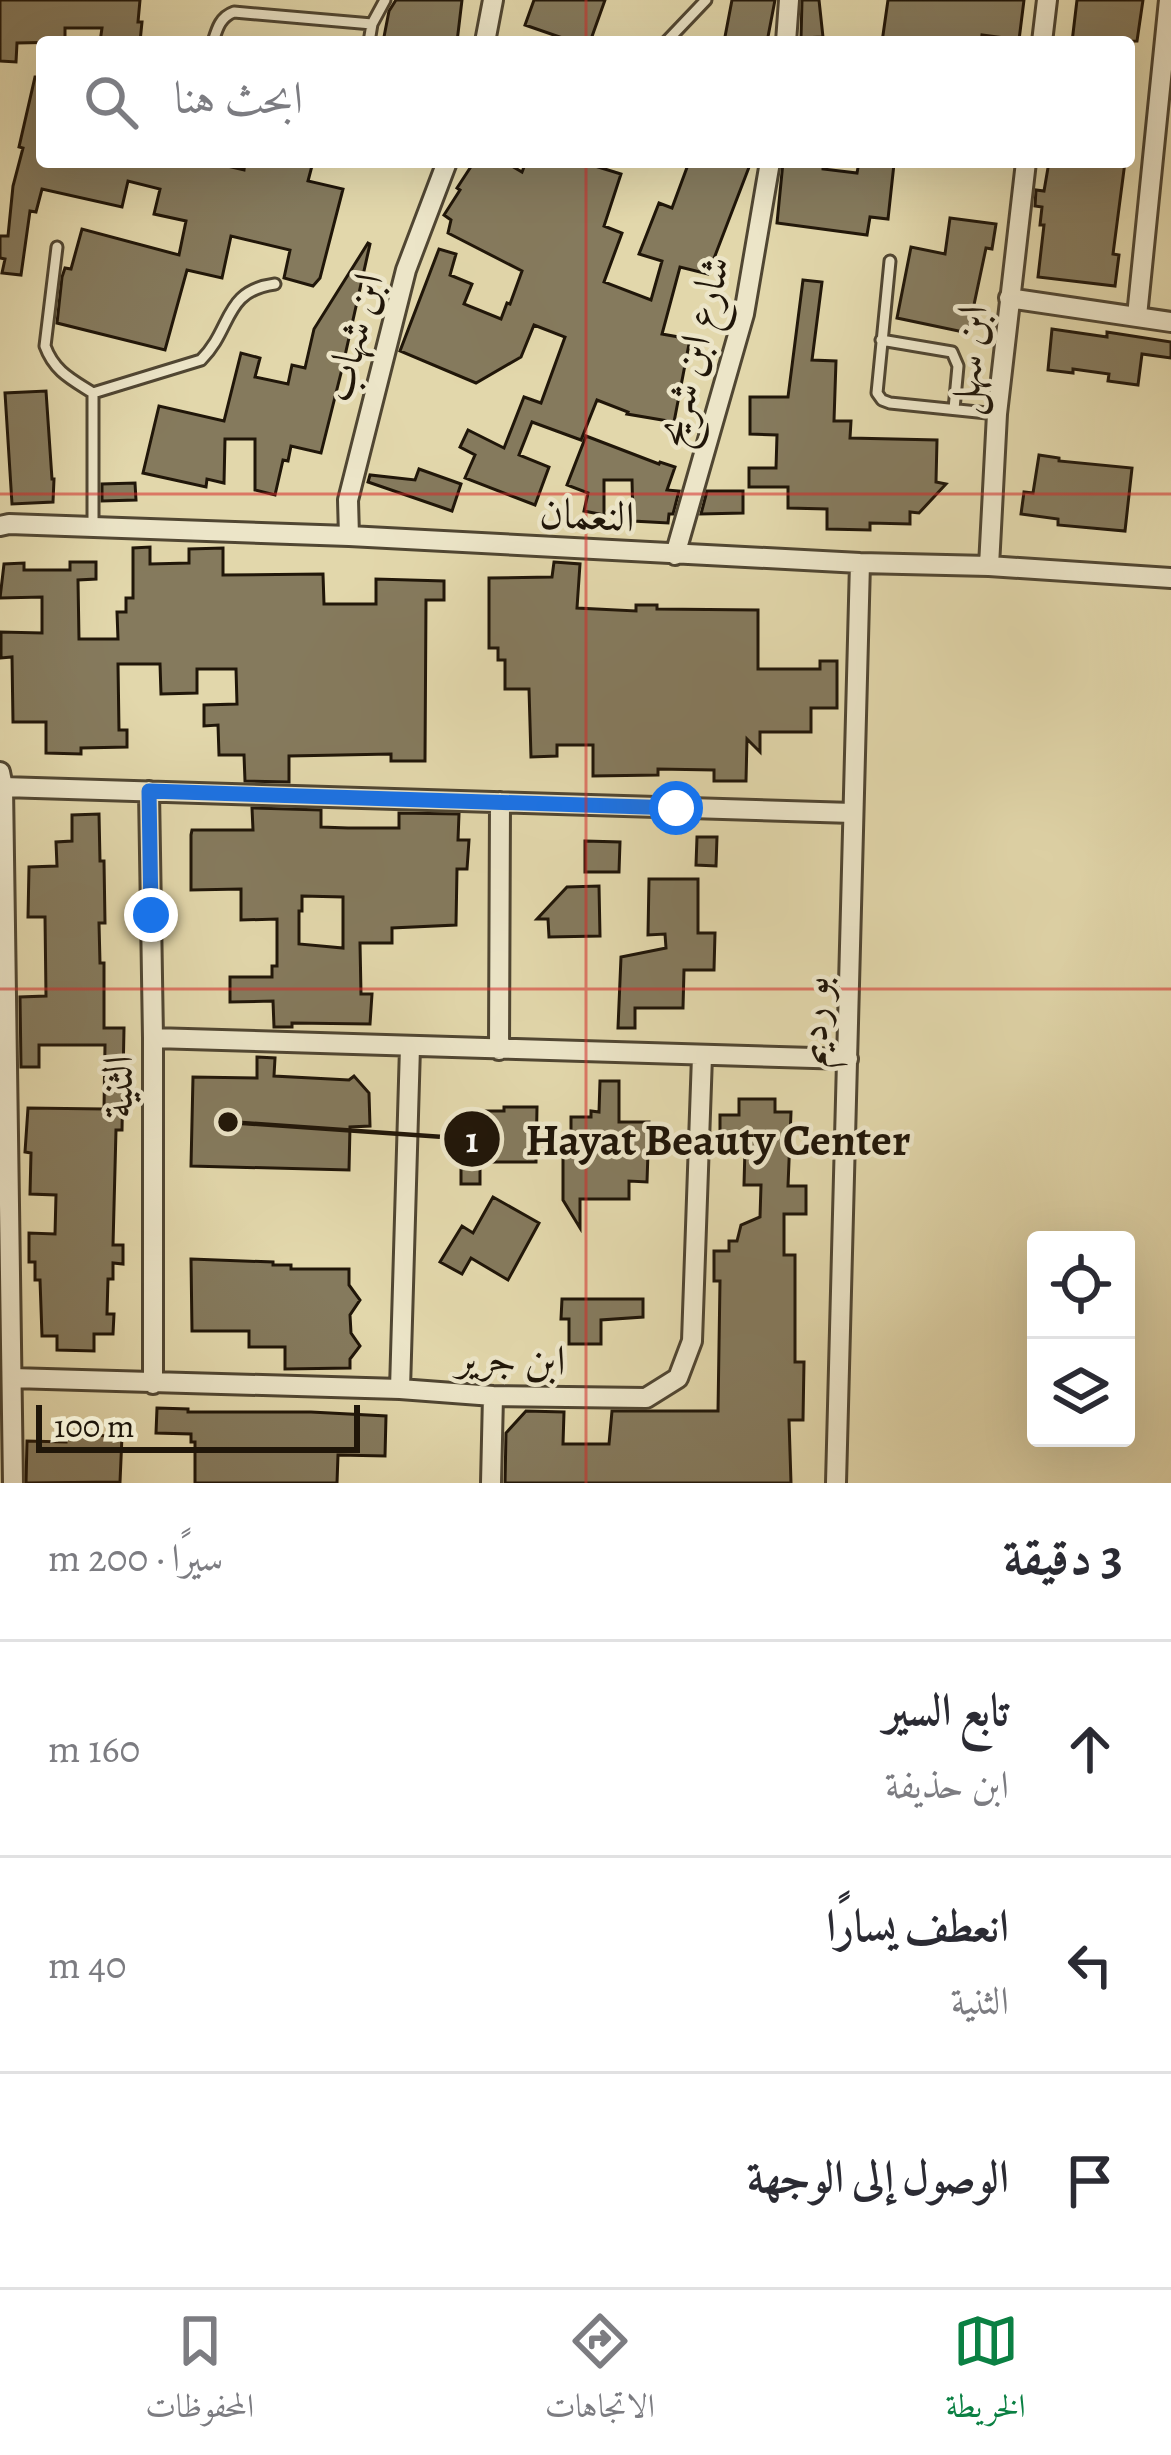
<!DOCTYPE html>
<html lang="ar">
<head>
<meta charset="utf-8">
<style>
  :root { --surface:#fff; --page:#f2f2f3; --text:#2b2b33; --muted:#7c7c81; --line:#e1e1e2; --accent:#0b8043 }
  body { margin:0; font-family:Alegreya,Amiri,serif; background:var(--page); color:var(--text); direction:rtl }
  .controls { position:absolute; right:36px; bottom:36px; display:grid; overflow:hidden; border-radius:12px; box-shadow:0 12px 48px #0002 }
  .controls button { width:108px; height:108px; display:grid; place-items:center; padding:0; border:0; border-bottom:3px solid var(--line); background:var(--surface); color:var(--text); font:60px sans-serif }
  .scale { position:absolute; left:36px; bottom:30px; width:324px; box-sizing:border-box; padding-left:12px; border:6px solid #201609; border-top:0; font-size:33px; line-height:42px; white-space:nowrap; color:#201609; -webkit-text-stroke:9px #ece5c8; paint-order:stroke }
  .stop { position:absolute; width:36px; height:36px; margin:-27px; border:9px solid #1a73e8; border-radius:50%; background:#fff }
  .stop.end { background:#1a73e8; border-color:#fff; box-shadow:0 3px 12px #0008 }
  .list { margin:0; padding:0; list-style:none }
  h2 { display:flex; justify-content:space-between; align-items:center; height:156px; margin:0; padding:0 48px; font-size:51px }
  h2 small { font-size:39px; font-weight:400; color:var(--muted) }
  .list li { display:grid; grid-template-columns:78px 1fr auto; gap:36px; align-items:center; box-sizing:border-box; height:216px; padding:0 48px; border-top:3px solid var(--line) }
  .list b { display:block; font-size:45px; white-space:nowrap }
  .list p { margin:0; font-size:39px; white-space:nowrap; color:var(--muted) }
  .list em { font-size:39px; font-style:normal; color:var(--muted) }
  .icon { flex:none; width:66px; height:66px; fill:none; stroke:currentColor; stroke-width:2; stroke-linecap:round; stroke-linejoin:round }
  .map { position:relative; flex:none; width:1171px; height:1483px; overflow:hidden; direction:ltr }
  .search { position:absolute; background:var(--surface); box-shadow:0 12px 48px #0002; left:36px; right:36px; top:36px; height:132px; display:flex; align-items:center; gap:30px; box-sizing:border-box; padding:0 42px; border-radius:12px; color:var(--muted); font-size:45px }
  .sheet { height:804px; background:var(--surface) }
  nav { display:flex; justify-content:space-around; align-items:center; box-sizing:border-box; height:168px; border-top:3px solid var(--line); background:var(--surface); font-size:33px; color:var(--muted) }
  nav a { display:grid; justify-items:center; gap:6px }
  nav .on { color:var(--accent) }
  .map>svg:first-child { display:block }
  .building { fill:#857a5d; stroke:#201609; stroke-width:3; fill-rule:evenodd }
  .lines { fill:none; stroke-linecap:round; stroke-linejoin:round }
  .lane-casing { stroke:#504632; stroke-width:15 }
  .street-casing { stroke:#504632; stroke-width:24 }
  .lane { stroke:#ece5c8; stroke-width:9 }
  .street { stroke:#ece5c8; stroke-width:18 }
  .route { stroke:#1a73e8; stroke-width:15 }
  .grid { fill:none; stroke:#d62828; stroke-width:3; stroke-opacity:0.55 }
  .labels { text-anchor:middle; stroke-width:9; stroke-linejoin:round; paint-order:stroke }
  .street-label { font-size:42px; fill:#201609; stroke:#ece5c8 }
  .leader { fill:none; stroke:#201609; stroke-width:4.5 }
  .callout-dot { fill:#201609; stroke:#ece5c8; stroke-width:4.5 }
  .mark-label { font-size:36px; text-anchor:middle; font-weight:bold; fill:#fff }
  .callout-label { font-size:45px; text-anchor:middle; font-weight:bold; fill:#201609; stroke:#ece5c8; stroke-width:9; stroke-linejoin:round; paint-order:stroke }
</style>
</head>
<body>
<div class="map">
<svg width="1171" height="1483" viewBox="0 0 1171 1483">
  <rect width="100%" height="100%" fill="#e2d7ab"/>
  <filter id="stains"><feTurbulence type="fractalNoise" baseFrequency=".00167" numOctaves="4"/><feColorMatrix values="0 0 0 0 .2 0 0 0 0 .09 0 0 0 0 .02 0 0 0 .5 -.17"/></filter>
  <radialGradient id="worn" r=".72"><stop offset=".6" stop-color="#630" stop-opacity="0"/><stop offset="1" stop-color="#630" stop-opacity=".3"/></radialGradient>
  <path class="building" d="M0,0H140L138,22H142L140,42H100L102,28H65V42L17,43L16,62L0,61Z
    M396,0H462L457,42H383L389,11Z
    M534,0H605L590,42H574L525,25Z
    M732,0H775L767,42H724Z
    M802,0H819L823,37L801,38Z
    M888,0H1024L1019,40L982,35L981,42H882Z
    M1077,0H1143L1137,41L1072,42Z
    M35,77H42V162H210L244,170L245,162H313L308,181L343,189L320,278L313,286L284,278L290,250L231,236L222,278L187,270L165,350L57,323L62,277L65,268L71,269L82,229L179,255L186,221L154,214L160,189L128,181L122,207L42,189L36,212L30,211L21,275L2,273L5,259L0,258V236H8L13,186L23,148L19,147Z
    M474,162H505L522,172L526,162H597L595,166L621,174L604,226L622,233L604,282L651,300L662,261L639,254L659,203L672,208L689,162H751L708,274L680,267L662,334L690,339L674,422L627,414L628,412L597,400L581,440L532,422L519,455L549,467L535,505L465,478L475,455L460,447L468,430L504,448L524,397L541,403L565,337L534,325L521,357L476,383L400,351L439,249L456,254L450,275L472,284L464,304L501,319L507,303L510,304L522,271L448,233L451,220L444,215L460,190L457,188Z
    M783,162L823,164V169L857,173L859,162L894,164L888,219L870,217L867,235L777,223Z
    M1049,162H1125L1113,254L1119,255L1115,286L1038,277L1044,225H1040L1042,207L1035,206L1036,190L1044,191Z
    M950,218L996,224L992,249L986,248L968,333L897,318L911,247L945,254Z
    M368,243L370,244L342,369L321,453L291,446L288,461L283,460L275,495L255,490V439H225L224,483L207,479L206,487L143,473L159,406L224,421L241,353L260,358L255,377L288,384L292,365L305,368L314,329Z
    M803,280L822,282L812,360L836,361L834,421H851L850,438L937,440L936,482L946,484L919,513L910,512V524L870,523V530L827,529V509L788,508V487H749V468H776L777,435L750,434V397H788Z
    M1052,329L1107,337V332L1171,342V358L1142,354L1138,385L1108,381L1109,374L1073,369V373L1048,370Z
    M46,391L52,479H54L53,502L12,504L5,393Z
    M586,436L659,464L660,462L675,467L667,490L679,491L673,514H669L668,523L633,521L632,480H604V515L584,511L588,493L567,485Z
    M1039,455L1059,458V461L1132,468L1125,531L1058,525V519L1021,514L1024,492L1033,493Z
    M419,469L461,484L452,511L368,482L370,475L415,480Z
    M135,483L136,500L102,501V484Z
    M707,491H743V513L701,514Z
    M150,547V564L189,563V549L223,548V575L323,574L324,604H376V579L444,581V600H426L425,761H391V754L289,756V782L245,781L244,755H219L218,725L204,726V705L237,704L236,669H197V693L161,694L160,664H118L119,730H127V747L81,748V754L46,753V722H13L12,657L1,658V632L42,633V597L0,598L4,564L24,563V570H70V562H96V579L78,580L79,639H118L117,612H126V598H133V548Z
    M554,562L580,564L577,608L636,611V605H657V609L758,610V669H820V661H837V708H811V732H760V752L747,739L746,781H714V770L658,769V775L593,776V745H557V756L531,757L529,689H505V660H498V648H489V578L552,577Z
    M252,808L321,810V827L348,828H399V813L459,814L458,840H469L467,869H457L456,925L392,928V943H360L361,994H372L370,1024L292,1023V1027H274L273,1001L230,1002V977H272V966H277V919L241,920V889L191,890V835L192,830H253ZM302,896L343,897V948L299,944V911H302Z
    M99,814L100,861H104L105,923H99L100,963H104V1028H124L122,1130H116L113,1245H123V1264L113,1263V1279H108L107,1314H114L113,1334H94V1351L57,1350V1336H42L40,1280H35V1262H29V1233L55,1234L56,1195L30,1194L31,1153L25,1152L28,1108L104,1109L105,1045H39V1067H21L20,997L46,996L45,917H28L29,867L57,866L56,842L72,841V815Z
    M697,837H717L716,866L696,865Z
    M585,841L620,842L619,872H585Z
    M649,879H698V933H715L714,970H684L683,1008H635V1028H618L621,957L666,948L665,934L648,935Z
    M599,886L600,936L549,937L548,919H537L567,887Z
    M257,1057L275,1058L274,1076L349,1080L354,1076L369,1093L370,1126L350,1127L349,1170L191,1166L193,1077L257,1078Z
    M600,1081H619V1122H649L647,1182L629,1181V1199H580V1228L563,1200V1155H571V1117H591V1111L599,1112Z
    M739,1099H775V1112H791L788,1186H806V1214H784V1255H795V1362H804L803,1420H789L791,1483H505L506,1433L526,1411L564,1412L563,1444H609L612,1411H718L720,1281H714V1251H729V1241H737L741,1225L760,1217L761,1185H744L745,1148H739V1136H720V1115H739Z
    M504,1107H537L536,1162H480V1184H461V1154H472L471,1111H504Z
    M493,1197L539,1223L508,1280L471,1258L462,1274L440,1262L462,1226L473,1233Z
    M191,1259L273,1262V1265H291V1269H349V1285L360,1300L350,1315L351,1333L360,1346L350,1359V1368L285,1369V1347H249V1331H192Z
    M562,1299H643V1317L601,1320V1344H569V1319H561Z
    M157,1408L188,1409V1412H311L386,1416L385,1456L338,1455L337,1483H195V1442H191V1434L156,1433Z
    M66,1435L122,1436L120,1482L26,1483L27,1441L66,1442Z"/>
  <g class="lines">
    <g class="lane-casing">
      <path id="lane" d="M213,42C217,29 220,17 234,12L372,24
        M369,42L372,24L385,0
        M666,42L706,0
        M57,247L45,346C54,371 71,379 93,393
        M890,261L877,393L882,400L890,403L997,414
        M881,340L952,352L958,366L954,409
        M93,525V393L201,360C233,328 223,291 275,284"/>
    </g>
    <g class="street-casing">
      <path id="street" d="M485,42L493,0
        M786,42L789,0
        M1042,42L1047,0
        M1009,298L1171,322
        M1137,316L1169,0
        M0,526L9,524L349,536L860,563L989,566L1171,578
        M349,536L348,500L406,270L447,162
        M675,555L744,314L770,162
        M989,566L997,414L1026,162
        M0,772L3,787L13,1483
        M3,787L853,813
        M149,791L153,1038V1384
        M153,1038L848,1059
        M499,1050L500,802
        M12,1378L400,1389L493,1396L646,1398L678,1378L692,1341L702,1056
        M400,1389L410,1047
        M491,1483L493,1396
        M836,1483L860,563"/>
    </g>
    <use href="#lane" class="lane"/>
    <use href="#street" class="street"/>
  </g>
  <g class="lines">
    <path class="route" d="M151,915L149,791L676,808"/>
  </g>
  <path class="grid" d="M586,0V42M586,162V1483M0,494H1171M0,989H1171"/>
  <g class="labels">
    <g class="street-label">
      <text transform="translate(352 337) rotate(-75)" y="15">ابن شهاب</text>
      <text transform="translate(692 351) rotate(-76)" y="15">شارع ابن شريح</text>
      <text transform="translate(967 360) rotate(-85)" y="15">ابن سهل</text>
      <text transform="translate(587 514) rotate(3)" y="15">النعمان</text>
      <text transform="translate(812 1022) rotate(-89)" y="15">بو رديم</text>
      <text transform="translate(117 1087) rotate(-90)" y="15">الثنية</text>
      <text transform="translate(511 1358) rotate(2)" y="15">ابن جرير</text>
    </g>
  </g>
  <path class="leader" d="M228 1122L472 1139"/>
  <g class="callout-dot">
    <circle cx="228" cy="1122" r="12"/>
    <circle cx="472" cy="1139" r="30"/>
  </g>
  <g class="mark-label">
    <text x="472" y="1152">1</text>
  </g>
  <g class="callout-label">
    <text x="718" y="1155">Hayat Beauty Center</text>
  </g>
  <rect width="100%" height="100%" filter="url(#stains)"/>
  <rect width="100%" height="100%" fill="url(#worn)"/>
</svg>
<div class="controls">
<button><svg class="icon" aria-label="locate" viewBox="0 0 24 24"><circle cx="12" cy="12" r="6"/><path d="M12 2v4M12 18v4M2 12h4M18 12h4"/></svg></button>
<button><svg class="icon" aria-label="layers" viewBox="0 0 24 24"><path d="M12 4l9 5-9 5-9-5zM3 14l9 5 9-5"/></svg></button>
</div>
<div class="scale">100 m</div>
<div class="stop" style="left:676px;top:808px"></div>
<div class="stop end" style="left:151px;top:915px"></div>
<div class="search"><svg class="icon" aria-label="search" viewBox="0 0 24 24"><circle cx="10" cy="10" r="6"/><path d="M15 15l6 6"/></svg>ابحث هنا</div>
</div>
<section class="sheet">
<h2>3 دقيقة<small>سيرًا · 200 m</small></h2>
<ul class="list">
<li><svg class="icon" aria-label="ahead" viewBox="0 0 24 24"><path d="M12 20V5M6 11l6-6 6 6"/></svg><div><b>تابع السير</b><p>ابن حذيفة</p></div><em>160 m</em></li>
<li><svg class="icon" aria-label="left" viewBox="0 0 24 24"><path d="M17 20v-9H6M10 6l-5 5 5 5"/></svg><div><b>انعطف يسارًا</b><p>الثنية</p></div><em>40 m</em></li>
<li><svg class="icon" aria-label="arrive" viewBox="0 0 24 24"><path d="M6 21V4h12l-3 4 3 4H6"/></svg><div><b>الوصول إلى الوجهة</b></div></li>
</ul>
</section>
<nav>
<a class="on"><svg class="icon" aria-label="map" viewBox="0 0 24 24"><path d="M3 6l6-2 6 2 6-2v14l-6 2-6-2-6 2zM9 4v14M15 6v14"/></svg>الخريطة</a>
<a><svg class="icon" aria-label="directions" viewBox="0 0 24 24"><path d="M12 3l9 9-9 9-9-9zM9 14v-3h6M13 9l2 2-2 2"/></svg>الاتجاهات</a>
<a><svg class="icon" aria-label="saved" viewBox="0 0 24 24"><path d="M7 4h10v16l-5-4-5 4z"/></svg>المحفوظات</a>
</nav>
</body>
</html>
